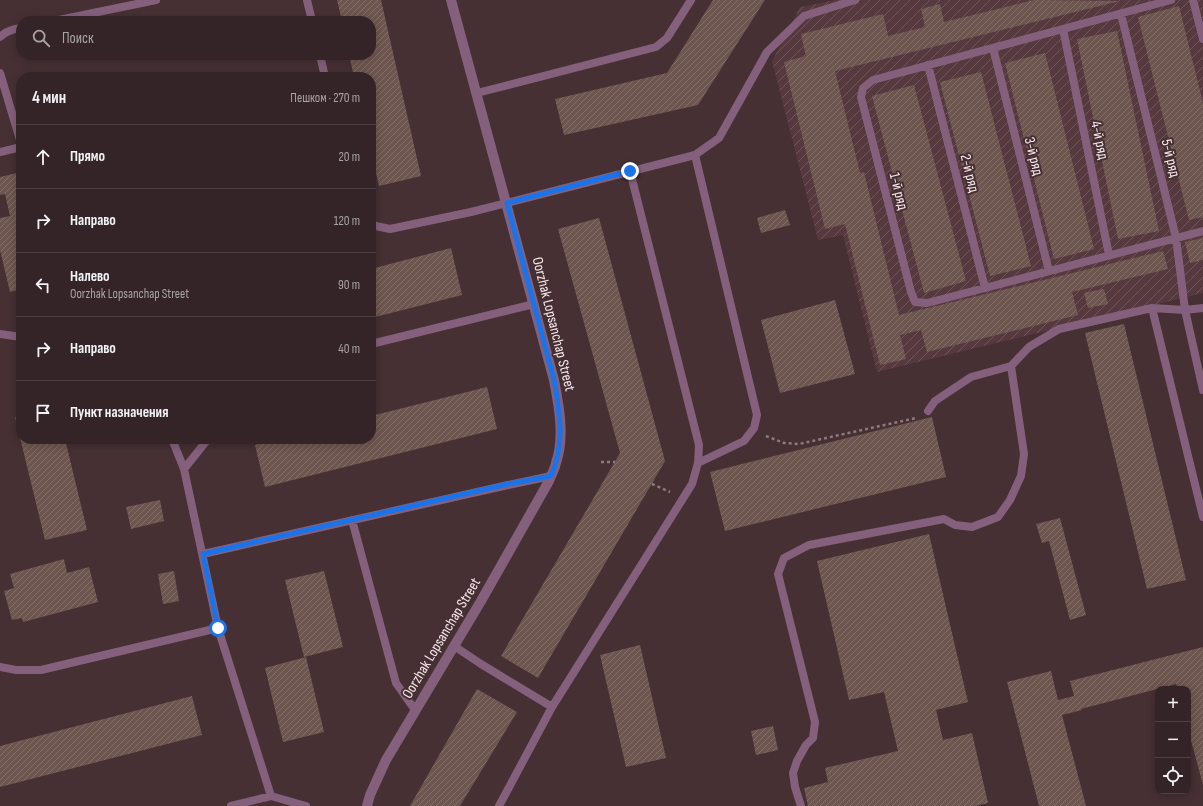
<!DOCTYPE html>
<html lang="ru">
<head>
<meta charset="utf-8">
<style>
  :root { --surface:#342427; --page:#3f3033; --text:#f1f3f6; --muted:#a9a4a7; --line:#4e4144 }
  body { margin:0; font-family:"Sofia Sans Condensed",sans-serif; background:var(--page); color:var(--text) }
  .controls { position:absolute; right:12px; bottom:12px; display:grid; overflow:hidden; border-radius:8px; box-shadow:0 2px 10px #0003 }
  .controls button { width:36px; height:36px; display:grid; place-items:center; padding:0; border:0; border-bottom:1px solid var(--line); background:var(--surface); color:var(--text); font:20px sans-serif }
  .stop { position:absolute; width:12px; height:12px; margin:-9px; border:3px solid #1a73e8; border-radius:50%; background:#fff }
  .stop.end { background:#1a73e8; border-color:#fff; box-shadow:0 1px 4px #0008 }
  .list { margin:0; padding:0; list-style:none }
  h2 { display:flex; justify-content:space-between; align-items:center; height:52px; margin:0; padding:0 16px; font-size:17px }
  h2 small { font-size:13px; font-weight:400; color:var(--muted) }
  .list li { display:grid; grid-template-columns:26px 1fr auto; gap:12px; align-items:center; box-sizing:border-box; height:64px; padding:0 16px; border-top:1px solid var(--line) }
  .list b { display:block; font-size:15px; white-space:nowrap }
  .list p { margin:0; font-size:13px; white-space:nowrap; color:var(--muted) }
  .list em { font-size:13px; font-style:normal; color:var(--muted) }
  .icon { flex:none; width:22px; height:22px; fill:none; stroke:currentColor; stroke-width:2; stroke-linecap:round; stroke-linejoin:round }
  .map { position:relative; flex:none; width:1203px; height:806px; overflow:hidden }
  .search { position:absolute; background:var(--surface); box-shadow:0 2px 10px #0003; left:16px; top:16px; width:360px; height:44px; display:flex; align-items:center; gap:10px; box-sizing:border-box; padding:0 14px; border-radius:16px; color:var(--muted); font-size:15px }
  .panel { position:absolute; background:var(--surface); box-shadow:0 2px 10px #0003; left:16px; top:72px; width:360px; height:372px; border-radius:16px }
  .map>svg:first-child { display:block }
  .industrial { fill:url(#industrial-furrows) }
  .building { fill:url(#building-hatch) }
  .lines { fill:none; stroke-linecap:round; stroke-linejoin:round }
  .path { stroke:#8d7a7e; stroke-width:2.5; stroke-dasharray:3 3; stroke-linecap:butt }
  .service { stroke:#84607c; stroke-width:8 }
  .tertiary { stroke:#84607c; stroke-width:10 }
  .route { stroke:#1a73e8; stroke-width:5 }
  .labels { text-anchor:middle; stroke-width:4; stroke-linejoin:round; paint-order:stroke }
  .street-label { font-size:15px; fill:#f8e9ec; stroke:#463034 }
</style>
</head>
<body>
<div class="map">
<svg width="1203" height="806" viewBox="0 0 1203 806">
  <defs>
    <pattern id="industrial-furrows" width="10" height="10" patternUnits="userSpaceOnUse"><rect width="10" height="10" fill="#55393f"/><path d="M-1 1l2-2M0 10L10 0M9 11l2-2" fill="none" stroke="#6e565b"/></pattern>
    <pattern id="building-hatch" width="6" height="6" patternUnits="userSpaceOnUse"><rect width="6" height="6" fill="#6d564f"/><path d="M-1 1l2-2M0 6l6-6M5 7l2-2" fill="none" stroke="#836e68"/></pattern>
  </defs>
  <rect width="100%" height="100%" fill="#463034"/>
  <path class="industrial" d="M836,0H1203V293L877,372L843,235L818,240L772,61L800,7Z"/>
  <path class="building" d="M337,0H381L421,176L379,186L371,151V77H354L349,55H371V21H342Z
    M713,0H765L698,105L564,135L555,99L667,73Z
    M1034,0L1120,1L835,71L860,173L864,172L899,315L1163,251L1168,269L1072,292L1078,315L927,352L921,330L900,335L906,359L880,365L845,224L825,229L784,62L806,56L801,34L883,14L888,36L925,27L921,9L940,4L944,22Z
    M1179,6L1203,103V217L1189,220L1138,17Z
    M1117,31L1159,231L1118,239L1077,39Z
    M1045,53L1094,249L1054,259L1005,63Z
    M981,72L1031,266L990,276L940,82Z
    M914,85L966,281L924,293L872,96Z
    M21,172V289L10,292L0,250V218L10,216L5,194L0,195V177Z
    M785,210L790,225L761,233L757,218Z
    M599,218L665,461L538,678L501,656L620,453L558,229Z
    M1203,238V260L1190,263L1185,242Z
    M451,248L462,295L371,318V269Z
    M1104,289L1108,304L1088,308L1084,293Z
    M835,300L855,374L780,393L761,320Z
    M1124,324L1186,580L1147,589L1085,333Z
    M487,387L497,429L265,487L255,445L277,439H371V416Z
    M21,416V439H65L87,530L45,540L15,417Z
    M932,417L946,477L725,531L710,472Z
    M160,500L164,521L131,529L126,507Z
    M1060,518L1086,615L1070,620L1049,541L1042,543L1036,524Z
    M929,534L968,702L936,710L943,740L972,733L988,803L975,806H808L804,788L828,782L825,768L898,751L884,692L849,700L817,561Z
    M64,559L67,573L89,567L98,602L23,622L22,618L12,620L4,591L14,588L10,574Z
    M174,571L179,601L163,604L158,574Z
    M324,571L343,647L304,657L285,580Z
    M640,645L666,758L626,767L600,655Z
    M1203,647V785L1188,729V689H1178L1176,684L1081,709L1082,710L1062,715L1086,806H1039L1007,682L1051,671L1058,700L1074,696L1070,681Z
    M306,657L324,732L283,742L265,668Z
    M477,689L517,712L460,806H410Z
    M192,696L202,735L0,787V746Z
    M773,726L778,750L756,755L751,731Z"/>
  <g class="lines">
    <path class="path" d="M766,436L784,443L799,444L916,418
      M601,462H615
      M652,484L670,492"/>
    <path class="service" d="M307,0L312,21
      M1171,0L873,80L863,88L861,97L911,292L915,302L927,303L1203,231
      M1193,0L1203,39
      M54,21L156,0
      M1063,29L1109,255
      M0,37C6,31 13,29 21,28
      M993,48L1049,271
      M320,55L325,77
      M928,65L985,288
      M0,73L21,143
      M477,93L656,47L667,38L691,0
      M0,152L21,147
      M695,155L757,415L754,428L744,441L698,463
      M371,225L390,229L471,212L695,155L719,138L767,52L804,16L855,0
      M1152,308L1203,517
      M1203,308L1185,310L1203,390
      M0,334L21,337
      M371,344L534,304
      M928,411L935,401L971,377L1011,366
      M172,439L184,469L218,628L271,796
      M184,469L208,439
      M352,520L396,683L415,710
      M203,554L508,485L551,476
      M454,646L481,664L552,707
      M0,667L16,670H41L218,628
      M231,806L271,796L306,806
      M499,806L552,707L692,484L698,463L699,445L630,171
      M801,806L795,787L793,773L797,761L806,745L813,738L815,722L778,574L784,558L809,545L944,519L955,525L972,527L998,517L1010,500L1021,476L1024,454L1011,366L1029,347L1059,329L1152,308L1185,310L1176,238L1121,14"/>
    <path class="tertiary" d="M367,806L370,795L386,760L481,601L549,481C551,475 555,469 556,463C565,437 559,406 554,380L451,0"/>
  </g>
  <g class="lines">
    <path class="route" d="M218,628L203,554L508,484L551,476C565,445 560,413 554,380L507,203L630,171"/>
  </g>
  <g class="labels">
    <g class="street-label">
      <text transform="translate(1100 140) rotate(78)" y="5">4-й ряд</text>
      <text transform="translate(1034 156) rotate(76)" y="5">3-й ряд</text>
      <text transform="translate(1171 158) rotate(76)" y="5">5-й ряд</text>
      <text transform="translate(970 173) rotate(76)" y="5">2-й ряд</text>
      <text transform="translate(899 191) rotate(76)" y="5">1-й ряд</text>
      <text transform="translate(554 324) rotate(76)" y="5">Oorzhak Lopsanchap Street</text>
      <text transform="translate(441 638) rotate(-59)" y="5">Oorzhak Lopsanchap Street</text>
    </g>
  </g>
</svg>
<div class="controls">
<button>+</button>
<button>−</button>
<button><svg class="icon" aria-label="locate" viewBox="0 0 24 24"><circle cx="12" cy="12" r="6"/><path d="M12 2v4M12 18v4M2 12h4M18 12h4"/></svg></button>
</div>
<div class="stop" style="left:218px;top:628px"></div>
<div class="stop end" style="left:630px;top:171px"></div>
<div class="search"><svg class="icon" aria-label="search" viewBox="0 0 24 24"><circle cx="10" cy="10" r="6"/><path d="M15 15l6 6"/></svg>Поиск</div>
<section class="panel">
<h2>4 мин<small>Пешком · 270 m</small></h2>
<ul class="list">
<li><svg class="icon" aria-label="ahead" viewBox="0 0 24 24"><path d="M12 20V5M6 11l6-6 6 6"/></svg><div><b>Прямо</b></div><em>20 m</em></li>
<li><svg class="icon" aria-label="right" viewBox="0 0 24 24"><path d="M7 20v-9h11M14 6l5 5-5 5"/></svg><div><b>Направо</b></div><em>120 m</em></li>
<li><svg class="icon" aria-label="left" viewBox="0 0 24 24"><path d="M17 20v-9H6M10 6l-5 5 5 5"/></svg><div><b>Налево</b><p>Oorzhak Lopsanchap Street</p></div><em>90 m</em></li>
<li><svg class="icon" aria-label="right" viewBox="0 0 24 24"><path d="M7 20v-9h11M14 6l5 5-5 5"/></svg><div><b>Направо</b></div><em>40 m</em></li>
<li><svg class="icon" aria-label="arrive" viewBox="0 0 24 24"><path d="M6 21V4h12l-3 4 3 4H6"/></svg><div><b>Пункт назначения</b></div></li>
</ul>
</section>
</div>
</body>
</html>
